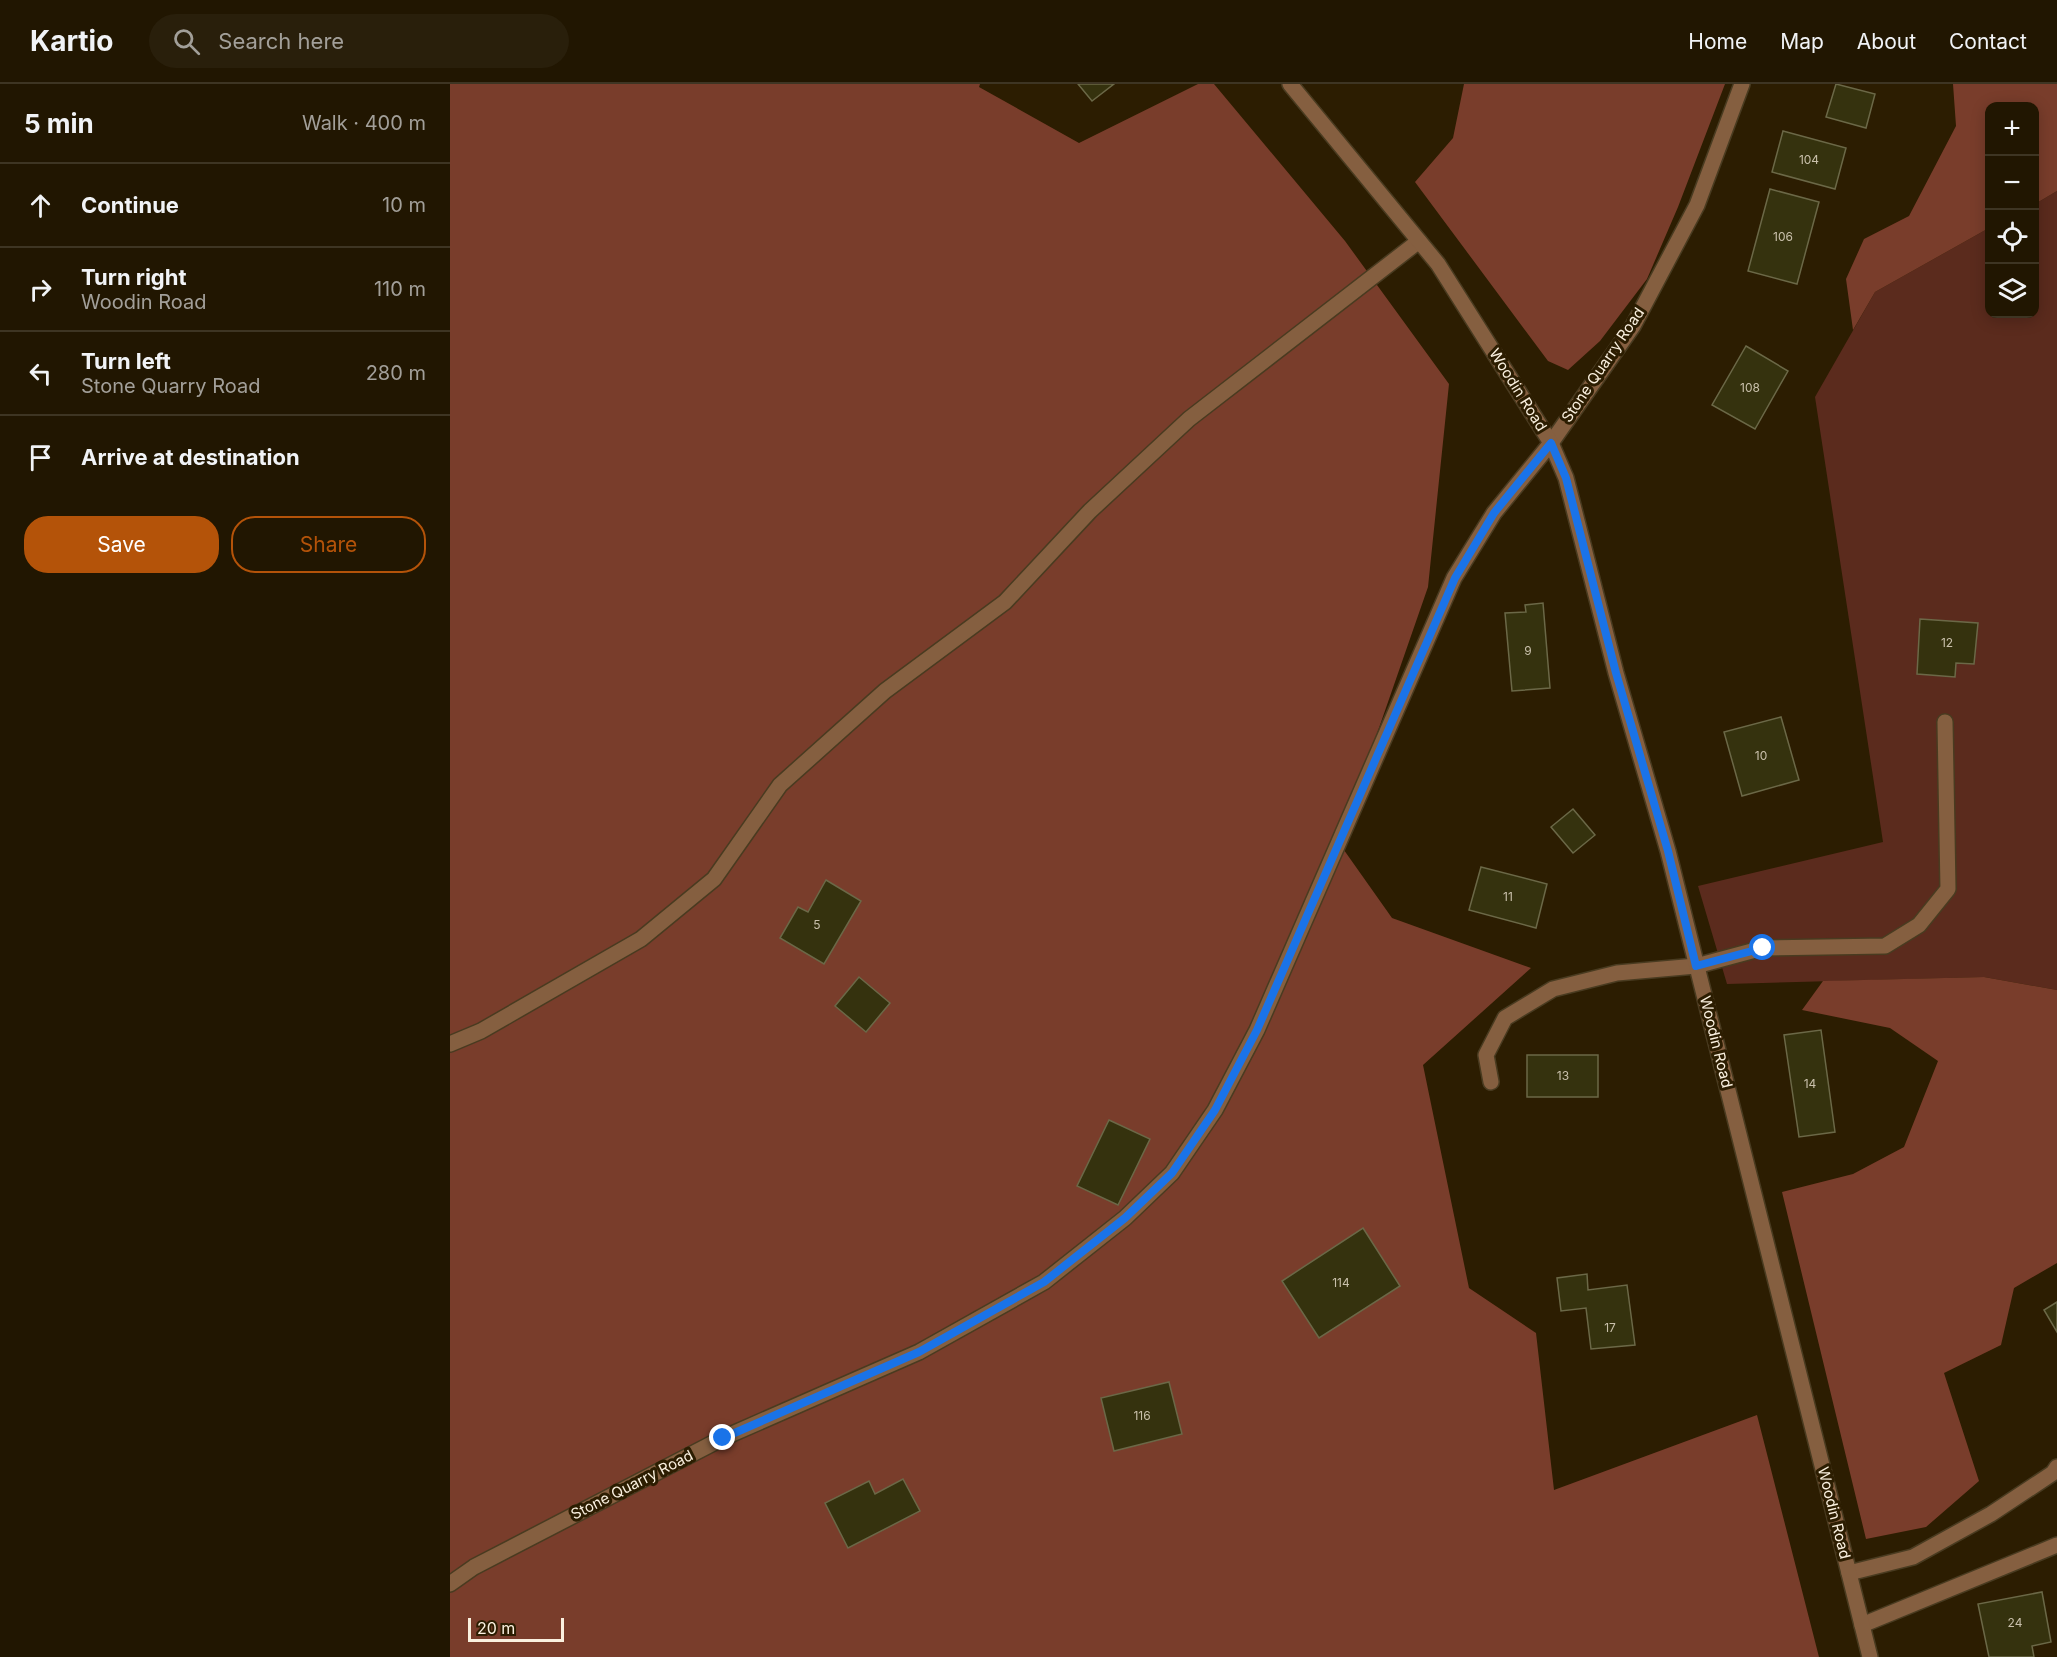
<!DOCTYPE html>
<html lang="en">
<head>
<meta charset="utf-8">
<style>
  :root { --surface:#211601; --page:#291f0b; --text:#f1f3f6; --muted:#a29f99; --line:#3e3523; --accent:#b45309 }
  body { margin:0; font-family:Inter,sans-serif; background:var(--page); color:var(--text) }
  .controls { position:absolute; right:18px; top:18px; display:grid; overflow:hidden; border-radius:12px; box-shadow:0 3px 15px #0003 }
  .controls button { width:54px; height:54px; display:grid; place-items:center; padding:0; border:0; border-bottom:2px solid var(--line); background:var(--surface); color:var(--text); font:30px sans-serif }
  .scale { position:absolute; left:18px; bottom:15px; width:96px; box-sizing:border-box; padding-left:6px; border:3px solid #faf0df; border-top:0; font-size:16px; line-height:21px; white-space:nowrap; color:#faf0df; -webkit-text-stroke:4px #2c1d01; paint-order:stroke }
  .stop { position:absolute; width:18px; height:18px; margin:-14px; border:4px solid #1a73e8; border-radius:50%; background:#fff }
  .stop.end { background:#1a73e8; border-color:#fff; box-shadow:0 2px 6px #0008 }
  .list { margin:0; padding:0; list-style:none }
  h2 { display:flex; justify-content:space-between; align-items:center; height:78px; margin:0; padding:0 24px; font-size:26px }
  h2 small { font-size:20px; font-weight:400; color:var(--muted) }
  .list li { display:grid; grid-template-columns:39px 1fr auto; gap:18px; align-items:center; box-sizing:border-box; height:84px; padding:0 24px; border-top:2px solid var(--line) }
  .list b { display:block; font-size:22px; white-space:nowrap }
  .list p { margin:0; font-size:20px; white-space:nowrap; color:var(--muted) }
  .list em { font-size:20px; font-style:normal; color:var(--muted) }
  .actions { display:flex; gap:12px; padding:18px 24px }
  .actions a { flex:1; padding:14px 0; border:2px solid var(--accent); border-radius:24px; text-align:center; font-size:21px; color:var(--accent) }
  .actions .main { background:var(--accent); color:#fff }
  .icon { flex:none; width:33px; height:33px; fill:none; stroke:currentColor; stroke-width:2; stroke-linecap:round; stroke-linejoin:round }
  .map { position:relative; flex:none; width:1607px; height:1573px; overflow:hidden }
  header { display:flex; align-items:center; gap:36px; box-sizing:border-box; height:84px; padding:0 30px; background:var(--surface); border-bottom:2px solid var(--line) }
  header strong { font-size:28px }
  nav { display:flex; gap:33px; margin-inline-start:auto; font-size:21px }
  .search { width:420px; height:54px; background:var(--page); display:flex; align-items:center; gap:15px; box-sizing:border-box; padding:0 21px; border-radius:33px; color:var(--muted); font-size:22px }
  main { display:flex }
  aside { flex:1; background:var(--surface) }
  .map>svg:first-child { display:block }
  .green { fill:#5b2b1d }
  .forest { fill:#793d2b }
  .building { fill:#35320e; stroke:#6b6847; stroke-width:1.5 }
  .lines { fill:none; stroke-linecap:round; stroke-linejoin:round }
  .service-casing { stroke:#493b20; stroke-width:18 }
  .minor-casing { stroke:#493b20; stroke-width:18 }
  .tertiary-casing { stroke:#493b20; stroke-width:18 }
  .service { stroke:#855f40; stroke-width:15 }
  .minor { stroke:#855f40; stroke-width:15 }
  .tertiary { stroke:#855f40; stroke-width:15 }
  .route { stroke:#1a73e8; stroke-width:8 }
  .labels { text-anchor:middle; stroke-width:6; stroke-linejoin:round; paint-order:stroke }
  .number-label { font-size:12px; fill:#c9c0ab }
  .street-label { font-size:15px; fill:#faf0df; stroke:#2c1d01 }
</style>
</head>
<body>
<header>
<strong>Kartio</strong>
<div class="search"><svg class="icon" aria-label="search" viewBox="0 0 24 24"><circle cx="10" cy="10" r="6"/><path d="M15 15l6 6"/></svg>Search here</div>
<nav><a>Home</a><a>Map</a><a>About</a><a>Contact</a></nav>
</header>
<main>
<aside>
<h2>5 min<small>Walk · 400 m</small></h2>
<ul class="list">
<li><svg class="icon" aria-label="ahead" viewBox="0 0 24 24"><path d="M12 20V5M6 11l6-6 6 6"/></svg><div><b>Continue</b></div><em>10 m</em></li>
<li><svg class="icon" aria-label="right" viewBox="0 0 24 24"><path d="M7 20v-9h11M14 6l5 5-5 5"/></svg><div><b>Turn right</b><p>Woodin Road</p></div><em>110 m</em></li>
<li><svg class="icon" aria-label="left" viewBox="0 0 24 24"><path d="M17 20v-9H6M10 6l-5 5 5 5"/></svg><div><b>Turn left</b><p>Stone Quarry Road</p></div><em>280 m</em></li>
<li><svg class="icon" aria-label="arrive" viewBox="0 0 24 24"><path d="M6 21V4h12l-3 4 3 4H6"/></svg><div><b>Arrive at destination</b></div></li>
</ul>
<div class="actions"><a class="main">Save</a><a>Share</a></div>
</aside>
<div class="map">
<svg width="1607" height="1573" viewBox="0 0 1607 1573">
  <rect width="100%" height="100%" fill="#2c1d01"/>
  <path class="green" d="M1607,107V906L1534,893L1277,900L1248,802L1433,758L1365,313L1425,208L1539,144L1540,230H1584L1585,120Z"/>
  <path class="forest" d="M0,0H530L529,3L629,59L748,0H764L895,157L999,300L978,503L889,759L942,834L1081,884L973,981L1019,1204L1086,1249L1104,1406L1307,1331L1369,1573H0Z
    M1014,0H1275L1228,123L1197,195L1150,257L1118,286L1098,277L965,98L1003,54Z
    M1503,0H1607V107L1585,120L1584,22H1540L1539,144L1425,208L1403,246L1396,195L1414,155L1459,132L1506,42Z
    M1534,893L1607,906V1179L1564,1204L1551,1261L1494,1289L1529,1397L1476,1443L1416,1455L1332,1108L1403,1090L1454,1063L1488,977L1440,944L1352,926L1373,897Z"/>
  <path class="building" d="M628,0H664L642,17Z
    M1386,0L1425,10L1416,44L1376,33Z
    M1333,47L1396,64L1385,105L1322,88Z
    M1320,105L1369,118L1347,200L1298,187Z
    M1296,262L1338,287L1305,345L1262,321Z
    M1093,519L1100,604L1062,607L1055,529L1076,528L1075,521Z
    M1470,535L1528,539L1524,580L1506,579L1505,593L1467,590Z
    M1331,633L1349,696L1292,712L1274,648Z
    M1123,725L1145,751L1123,769L1101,743Z
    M1031,783L1097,800L1086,844L1019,826Z
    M376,796L411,817L374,880L330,854L348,823L358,828Z
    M409,893L440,919L416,948L385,922Z
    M1371,946L1385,1048L1349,1053L1334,951Z
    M1077,971H1148V1013H1077Z
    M659,1036L700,1055L668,1121L627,1102Z
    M913,1144L950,1202L869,1254L832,1197Z
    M1137,1190L1138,1206L1177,1201L1185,1261L1141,1265L1136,1224L1111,1227L1107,1194Z
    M1607,1218V1248L1594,1226Z
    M719,1298L732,1350L664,1367L651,1314Z
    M453,1395L470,1427L398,1464L375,1419L419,1397L425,1410Z
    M1592,1508L1601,1558L1582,1562L1584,1573H1539L1528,1520Z"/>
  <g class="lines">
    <g class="service-casing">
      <path id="service" d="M0,960L31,947L191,855L264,795L330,701L435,607L555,518L640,427L739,335L969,157
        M1041,998L1036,971L1055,934L1103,905L1167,889L1246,882L1313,864L1435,862L1469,841L1498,805L1495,638
        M1399,1489L1463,1473L1541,1430L1603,1389L1607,1383
        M1412,1541L1607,1461"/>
    </g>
    <g class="minor-casing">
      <path id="minor" d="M0,1500L24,1483L273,1354L469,1268L594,1198L675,1134L722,1089L765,1026L807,946L1004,494L1044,429L1101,359L1183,242L1247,121L1292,0"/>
    </g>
    <g class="tertiary-casing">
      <path id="tertiary" d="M840,0L988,180L1101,359L1116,394L1166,589L1218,767L1420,1573"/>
    </g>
    <use href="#service" class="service"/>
    <use href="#minor" class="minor"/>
    <use href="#tertiary" class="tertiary"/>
  </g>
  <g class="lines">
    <path class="route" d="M273,1354L469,1268L594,1198L675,1134L722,1089L765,1026L807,946L1005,494L1044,429L1101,359L1116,394L1166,589L1218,767L1246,882L1313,864"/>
  </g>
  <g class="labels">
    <g class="number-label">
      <text x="1359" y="80">104</text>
      <text x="1333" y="157">106</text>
      <text x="1300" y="308">108</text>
      <text x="1497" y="563">12</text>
      <text x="1078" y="571">9</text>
      <text x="1311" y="676">10</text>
      <text x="1058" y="817">11</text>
      <text x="367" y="845">5</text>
      <text x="1113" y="996">13</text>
      <text x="1360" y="1004">14</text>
      <text x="891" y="1203">114</text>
      <text x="1160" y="1248">17</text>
      <text x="692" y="1336">116</text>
      <text x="1565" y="1543">24</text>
    </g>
    <g class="street-label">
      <text transform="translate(1153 281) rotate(-56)" y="5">Stone Quarry Road</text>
      <text transform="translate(1068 306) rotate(58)" y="5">Woodin Road</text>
      <text transform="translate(1266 958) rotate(76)" y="5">Woodin Road</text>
      <text transform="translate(182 1401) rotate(-27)" y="5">Stone Quarry Road</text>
      <text transform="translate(1384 1429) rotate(76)" y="5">Woodin Road</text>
    </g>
  </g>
</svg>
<div class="controls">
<button>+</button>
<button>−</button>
<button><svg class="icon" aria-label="locate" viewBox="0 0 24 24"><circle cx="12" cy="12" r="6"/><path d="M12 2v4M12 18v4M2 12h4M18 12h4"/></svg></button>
<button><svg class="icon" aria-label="layers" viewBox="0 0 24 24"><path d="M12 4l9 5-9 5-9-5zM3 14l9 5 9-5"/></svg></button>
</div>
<div class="scale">20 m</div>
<div class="stop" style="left:1313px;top:864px"></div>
<div class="stop end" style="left:273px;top:1354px"></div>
</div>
</main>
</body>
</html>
